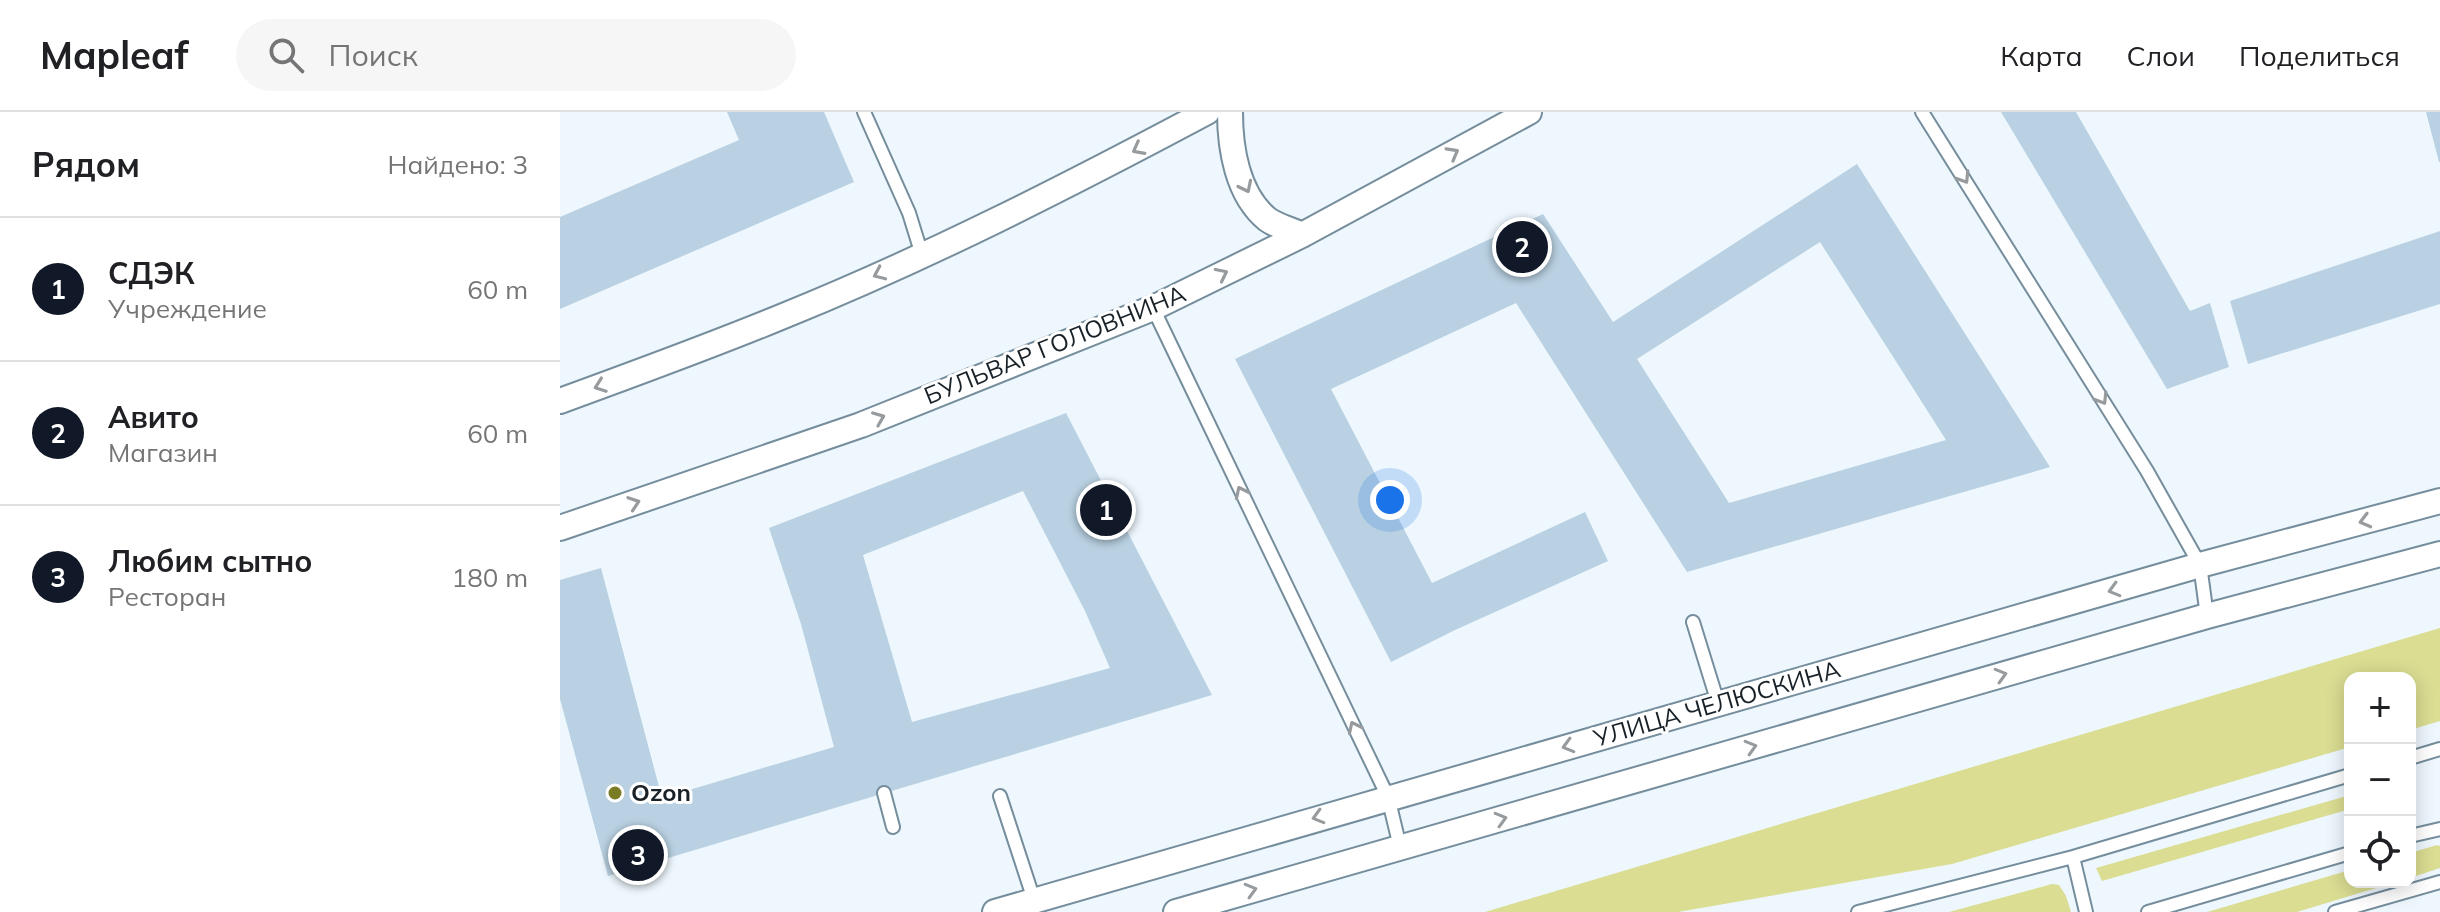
<!DOCTYPE html>
<html lang="ru">
<head>
<meta charset="utf-8">
<style>
  :root { --surface:#fff; --page:#f6f6f6; --text:#202124; --muted:#757577; --line:#e0e0e0; --accent:#111827 }
  body { margin:0; font-family:Mulish,sans-serif; background:var(--page); color:var(--text) }
  .controls { position:absolute; right:24px; bottom:24px; display:grid; overflow:hidden; border-radius:16px; box-shadow:0 4px 20px #0003 }
  .controls button { width:72px; height:72px; display:grid; place-items:center; padding:0; border:0; border-bottom:2px solid var(--line); background:var(--surface); color:var(--text); font:40px sans-serif }
  .you { position:absolute; left:830px; top:388px; width:28px; height:28px; margin:-20px; border:6px solid #fff; border-radius:50%; background:#1a73e8; box-shadow:0 0 0 12px #1a73e833 }
  .badge { display:grid; place-items:center; width:52px; height:52px; border-radius:50%; background:var(--accent); color:#fff; font-size:26px; font-weight:700 }
  .pin { position:absolute; translate:-50% -50%; border:4px solid #fff; box-shadow:0 2px 8px #0006 }
  .list { margin:0; padding:0; list-style:none }
  h2 { display:flex; justify-content:space-between; align-items:center; height:104px; margin:0; padding:0 32px; font-size:34px }
  h2 small { font-size:26px; font-weight:400; color:var(--muted) }
  .list li { display:grid; grid-template-columns:52px 1fr auto; gap:24px; align-items:center; box-sizing:border-box; height:144px; padding:0 32px; border-top:2px solid var(--line) }
  .list b { display:block; font-size:30px; white-space:nowrap }
  .list p { margin:0; font-size:26px; white-space:nowrap; color:var(--muted) }
  .list em { font-size:26px; font-style:normal; color:var(--muted) }
  .icon { flex:none; width:44px; height:44px; fill:none; stroke:currentColor; stroke-width:2; stroke-linecap:round; stroke-linejoin:round }
  .map { position:relative; flex:none; width:1880px; height:800px; overflow:hidden }
  header { display:flex; align-items:center; gap:48px; box-sizing:border-box; height:112px; padding:0 40px; background:var(--surface); border-bottom:2px solid var(--line) }
  header strong { font-size:38px }
  nav { display:flex; gap:44px; margin-inline-start:auto; font-size:28px }
  .search { width:560px; height:72px; background:var(--page); display:flex; align-items:center; gap:20px; box-sizing:border-box; padding:0 28px; border-radius:44px; color:var(--muted); font-size:30px }
  main { display:flex }
  aside { flex:1; background:var(--surface) }
  .map>svg:first-child { display:block }
  .green { fill:#dadd92 }
  .building { fill:#b9d1e2; fill-rule:evenodd }
  .lines { fill:none; stroke-linecap:round; stroke-linejoin:round }
  .service-casing { stroke:#758d9c; stroke-width:16 }
  .minor-casing { stroke:#758d9c; stroke-width:28 }
  .service { stroke:#fff; stroke-width:12 }
  .minor { stroke:#fff; stroke-width:24 }
  .oneway { stroke:#979b9e }
  .poi-dot { fill:#7a7b23; stroke:#fff; stroke-width:3 }
  .labels { text-anchor:middle; stroke-width:6; stroke-linejoin:round; paint-order:stroke }
  .street-label { font-size:24px; fill:#182127; stroke:#fff }
  .poi-label { font-size:24px; font-weight:bold; fill:#182127; stroke:#fff; text-anchor:start }
</style>
</head>
<body>
<header>
<strong>Mapleaf</strong>
<div class="search"><svg class="icon" aria-label="search" viewBox="0 0 24 24"><circle cx="10" cy="10" r="6"/><path d="M15 15l6 6"/></svg>Поиск</div>
<nav><a>Карта</a><a>Слои</a><a>Поделиться</a></nav>
</header>
<main>
<aside>
<h2>Рядом<small>Найдено: 3</small></h2>
<ul class="list">
<li><span class="badge">1</span><div><b>СДЭК</b><p>Учреждение</p></div><em>60 m</em></li>
<li><span class="badge">2</span><div><b>Авито</b><p>Магазин</p></div><em>60 m</em></li>
<li><span class="badge">3</span><div><b>Любим сытно</b><p>Ресторан</p></div><em>180 m</em></li>
</ul>
</aside>
<div class="map">
<svg width="1880" height="800" viewBox="0 0 1880 800">
  <rect width="100%" height="100%" fill="#edf7fd"/>
  <path class="green" d="M1880,516V609L1850,618V566H1790V635L1392,752L1118,800H925Z
    M1790,683V697L1542,769L1536,756Z
    M1877,733L1880,734V756L1850,766V741Z
    M1790,758V770H1836L1737,800H1647Z
    M1492,772L1499,773L1506,784L1511,800H1389Z"/>
  <path class="building" d="M167,0H264L294,70L0,197V105L179,28Z
    M1441,0H1516L1630,199L1650,191L1669,255L1607,277Z
    M1866,0H1880V50H1879Z
    M1297,52L1490,355L1127,460L956,191L771,277L872,471L1025,400L1048,449L895,518L831,550L675,247L983,102L1053,210ZM1260,130L1386,328L1169,391L1077,247Z
    M1880,119V192L1688,252L1670,189Z
    M506,301L652,583L48,764L0,587V468L41,456L102,686L274,635L241,512L209,416ZM463,379L525,499L550,556L352,610L303,443Z"/>
  <g class="lines">
    <g class="service-casing">
      <path id="service" d="M304,0L349,101L362,143
        M1362,0L1587,359L1640,453L1647,504
        M593,196L828,685L840,735
        M1133,510L1158,591
        M1850,646L1880,637
        M324,681L333,715
        M440,684L474,788
        M1850,724L1880,717
        M1513,745L1526,800
        M1298,800L1513,745L1790,663
        M1588,800L1790,741
        M1775,800L1880,770"/>
    </g>
    <g class="minor-casing">
      <path id="minor" d="M670,0C670,36 677,82 707,107C716,114 732,118 742,123
        M0,289C74,262 148,235 221,205C367,146 508,74 647,0
        M0,416L301,313L593,196L742,123L969,0
        M435,800L1640,453L1880,389
        M616,800L1647,504L1880,442"/>
    </g>
    <use href="#service" class="service"/>
    <use href="#minor" class="minor"/>
  </g>
  <defs><path id="oneway-chevron" d="M-2-3.5L2.5 0L-2 3.5" fill="none" stroke-width="1.6" stroke-linecap="round" stroke-linejoin="round" transform="scale(2)"/></defs>
  <g class="oneway">
    <use href="#oneway-chevron" transform="translate(578 37) rotate(152)"/>
    <use href="#oneway-chevron" transform="translate(893 41) rotate(-29)"/>
    <use href="#oneway-chevron" transform="translate(1404 66) rotate(58)"/>
    <use href="#oneway-chevron" transform="translate(686 75) rotate(64)"/>
    <use href="#oneway-chevron" transform="translate(319 162) rotate(156)"/>
    <use href="#oneway-chevron" transform="translate(662 162) rotate(-26)"/>
    <use href="#oneway-chevron" transform="translate(40 274) rotate(160)"/>
    <use href="#oneway-chevron" transform="translate(1542 287) rotate(58)"/>
    <use href="#oneway-chevron" transform="translate(319 306) rotate(-22)"/>
    <use href="#oneway-chevron" transform="translate(681 380) rotate(-116)"/>
    <use href="#oneway-chevron" transform="translate(74 391) rotate(-19)"/>
    <use href="#oneway-chevron" transform="translate(1805 409) rotate(165)"/>
    <use href="#oneway-chevron" transform="translate(1554 478) rotate(164)"/>
    <use href="#oneway-chevron" transform="translate(1441 563) rotate(-16)"/>
    <use href="#oneway-chevron" transform="translate(794 615) rotate(-116)"/>
    <use href="#oneway-chevron" transform="translate(1008 634) rotate(164)"/>
    <use href="#oneway-chevron" transform="translate(1191 635) rotate(-16)"/>
    <use href="#oneway-chevron" transform="translate(758 705) rotate(164)"/>
    <use href="#oneway-chevron" transform="translate(941 707) rotate(-16)"/>
    <use href="#oneway-chevron" transform="translate(691 778) rotate(-16)"/>
  </g>
  <circle class="poi-dot" cx="55" cy="681" r="8"/>
  <g class="labels">
    <g class="street-label">
      <text transform="translate(495 233) rotate(-22)" y="8">БУЛЬВАР ГОЛОВНИНА</text>
      <text transform="translate(1157 592) rotate(-16)" y="8">УЛИЦА ЧЕЛЮСКИНА</text>
    </g>
    <g class="poi-label">
      <text x="71" y="689">Ozon</text>
    </g>
  </g>
</svg>
<div class="controls">
<button>+</button>
<button>−</button>
<button><svg class="icon" aria-label="locate" viewBox="0 0 24 24"><circle cx="12" cy="12" r="6"/><path d="M12 2v4M12 18v4M2 12h4M18 12h4"/></svg></button>
</div>
<div class="you"></div>
<div class="pin badge" style="left:546px;top:398px">1</div>
<div class="pin badge" style="left:962px;top:135px">2</div>
<div class="pin badge" style="left:78px;top:743px">3</div>
</div>
</main>
</body>
</html>
